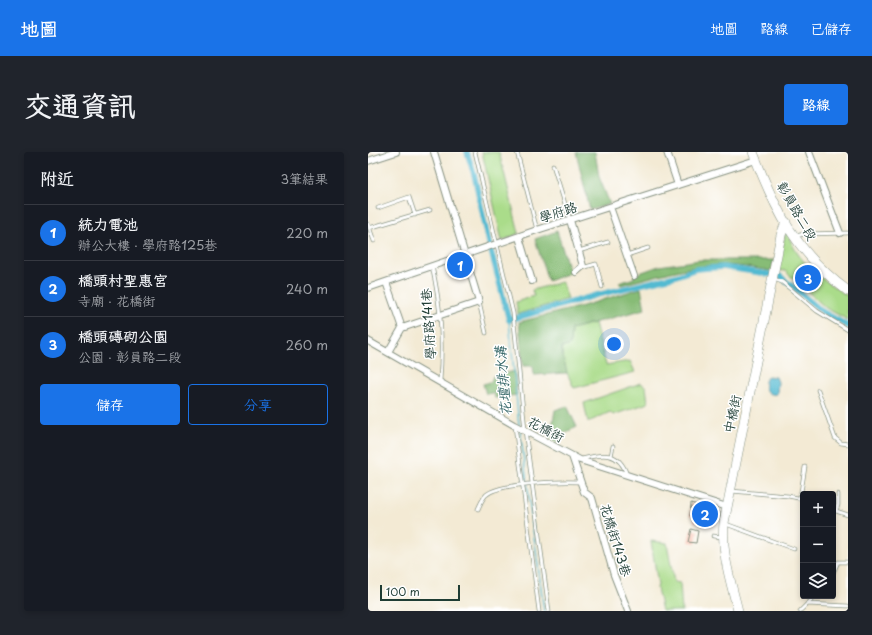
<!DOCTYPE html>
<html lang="zh-TW">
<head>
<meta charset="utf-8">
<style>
  :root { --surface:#171b24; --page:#20242c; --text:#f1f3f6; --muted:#9ea1a6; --line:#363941; --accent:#1a73e8 }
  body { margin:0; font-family:"Playpen Sans","LXGW WenKai TC",sans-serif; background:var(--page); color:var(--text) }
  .controls { position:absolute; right:12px; bottom:12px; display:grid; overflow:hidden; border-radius:4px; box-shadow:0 2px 6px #0003 }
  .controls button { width:36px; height:36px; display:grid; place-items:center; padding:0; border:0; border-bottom:1px solid var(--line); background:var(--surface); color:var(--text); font:20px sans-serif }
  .scale { position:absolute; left:12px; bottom:10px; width:80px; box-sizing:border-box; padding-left:4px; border:2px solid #1f3d34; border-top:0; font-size:11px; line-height:14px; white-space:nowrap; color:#1f3d34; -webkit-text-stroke:3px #fff; paint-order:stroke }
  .you { position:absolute; left:246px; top:192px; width:14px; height:14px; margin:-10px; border:3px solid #fff; border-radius:50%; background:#1a73e8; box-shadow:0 0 0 6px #1a73e833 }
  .badge { display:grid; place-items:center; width:26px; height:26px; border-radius:50%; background:var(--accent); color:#fff; font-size:13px; font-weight:700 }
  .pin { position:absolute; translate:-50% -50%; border:2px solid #fff; box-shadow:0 1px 4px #0006 }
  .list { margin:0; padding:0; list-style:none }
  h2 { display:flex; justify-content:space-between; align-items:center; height:52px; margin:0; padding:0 16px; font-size:17px }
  h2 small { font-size:13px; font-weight:400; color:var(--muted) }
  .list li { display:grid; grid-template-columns:26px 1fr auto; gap:12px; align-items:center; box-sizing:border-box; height:56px; padding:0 16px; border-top:1px solid var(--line) }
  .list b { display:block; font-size:15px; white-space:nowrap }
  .list p { margin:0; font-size:13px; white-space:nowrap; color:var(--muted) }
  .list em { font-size:13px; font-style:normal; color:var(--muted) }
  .actions { display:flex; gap:8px; padding:12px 16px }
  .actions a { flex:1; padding:9px 0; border:1px solid var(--accent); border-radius:4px; text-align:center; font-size:14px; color:var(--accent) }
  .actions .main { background:var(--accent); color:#fff }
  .icon { flex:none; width:22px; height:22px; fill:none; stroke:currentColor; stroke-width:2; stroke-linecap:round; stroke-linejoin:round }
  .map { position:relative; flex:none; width:480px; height:459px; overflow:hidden; border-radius:4px }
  header { display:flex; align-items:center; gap:24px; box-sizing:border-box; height:56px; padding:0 20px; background:var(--accent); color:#fff }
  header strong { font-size:19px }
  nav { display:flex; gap:22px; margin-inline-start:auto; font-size:14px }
  .intro { display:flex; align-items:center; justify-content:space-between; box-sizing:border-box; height:96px; padding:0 24px }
  h1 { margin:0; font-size:28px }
  .button { padding:10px 18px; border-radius:4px; background:var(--accent); color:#fff; font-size:14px; font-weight:700 }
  main { display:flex; gap:24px; padding:0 24px }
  aside { flex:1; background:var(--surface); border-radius:4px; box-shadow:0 2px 6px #0003 }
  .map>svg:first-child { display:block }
  .green { fill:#aadc8a; stroke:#648c5f }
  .forest { fill:#87bc76; stroke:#537c55 }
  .water { fill:#53bad1; stroke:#397c82 }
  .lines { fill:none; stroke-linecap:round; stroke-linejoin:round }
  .stream { stroke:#53bad1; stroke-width:1.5 }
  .canal { stroke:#53bad1; stroke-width:5.5 }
  .building { fill:#f5a68b }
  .lane-casing { stroke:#899484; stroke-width:4.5 }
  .street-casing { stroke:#899484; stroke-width:8 }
  .secondary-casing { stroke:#899484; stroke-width:10 }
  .lane { stroke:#fff; stroke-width:3 }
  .street { stroke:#fff; stroke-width:6 }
  .secondary { stroke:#fff; stroke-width:9 }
  .labels { text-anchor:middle; stroke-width:3; stroke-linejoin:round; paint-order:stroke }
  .street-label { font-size:13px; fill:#1f3d34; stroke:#fff }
  .water-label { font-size:14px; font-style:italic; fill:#2f6263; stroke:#fff }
</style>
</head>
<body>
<header>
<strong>地圖</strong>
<nav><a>地圖</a><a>路線</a><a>已儲存</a></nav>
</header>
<div class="intro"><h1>交通資訊</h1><a class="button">路線</a></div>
<main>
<aside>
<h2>附近<small>3筆結果</small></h2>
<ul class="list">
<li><span class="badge">1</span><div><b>統力電池</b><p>辦公大樓 · 學府路125巷</p></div><em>220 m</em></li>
<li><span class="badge">2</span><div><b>橋頭村聖惠宮</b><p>寺廟 · 花橋街</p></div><em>240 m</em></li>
<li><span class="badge">3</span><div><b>橋頭磚砌公園</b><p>公園 · 彰員路二段</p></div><em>260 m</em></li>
</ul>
<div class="actions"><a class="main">儲存</a><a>分享</a></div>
</aside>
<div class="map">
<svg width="480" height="459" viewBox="0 0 480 459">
  <rect width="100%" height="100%" fill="#fff"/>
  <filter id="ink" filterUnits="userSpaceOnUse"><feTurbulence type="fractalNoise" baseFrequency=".025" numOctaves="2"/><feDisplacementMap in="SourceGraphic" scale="8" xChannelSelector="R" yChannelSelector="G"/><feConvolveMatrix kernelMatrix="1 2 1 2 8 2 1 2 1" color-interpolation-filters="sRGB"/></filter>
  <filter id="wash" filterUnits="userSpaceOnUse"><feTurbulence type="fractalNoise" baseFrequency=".012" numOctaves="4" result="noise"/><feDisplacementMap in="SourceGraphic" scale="16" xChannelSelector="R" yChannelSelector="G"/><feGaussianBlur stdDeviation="0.9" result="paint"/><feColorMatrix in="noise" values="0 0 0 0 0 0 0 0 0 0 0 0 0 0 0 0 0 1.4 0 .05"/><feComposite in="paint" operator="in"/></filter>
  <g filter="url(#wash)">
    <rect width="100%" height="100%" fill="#f3ead4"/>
    <path class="green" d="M114,0H131L151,81L134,89Z
      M418,79C422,87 425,95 430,102C442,119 462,133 480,144V168L458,156L417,119L409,118Z
      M194,130L200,147L150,162L148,150L166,144L164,138Z
      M227,171L238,213L262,209L267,220L206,236L199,221L193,196L202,193L203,177Z
      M273,231L278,235L280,251L245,263L242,260L220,270L216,251Z
      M283,389L299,391L306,430L312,431L314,459H294L289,436L290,433Z"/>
    <path class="forest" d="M208,0H227L231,25L242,52L222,58Z
      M189,79L202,121L180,129L167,87Z
      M332,108H406L403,119C386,116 368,113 351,113C318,114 285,125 253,133L251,131L266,126V123L291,114Z
      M273,136L277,157L203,177L202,193L193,196L199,221L166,223L165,214H155L151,170L215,154Z
      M147,219L149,243L127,246L125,241L118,242L115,232L123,230L125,224Z
      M199,254L209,275L194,282L190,291L182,287L187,258Z"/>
    <path class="water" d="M400,224L408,225L410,230L409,242C397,245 393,232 400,224Z"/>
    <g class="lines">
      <path class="stream" d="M141,168L151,273
        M152,279L176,459"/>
      <path class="canal" d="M99,0L106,22L121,91L141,168L229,143L308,124L328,117L355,115L412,124L455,160L480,174"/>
    </g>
    <g id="blocks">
      <path class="building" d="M323,351L352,360L351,366L343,365L341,372L326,370V364H322Z
        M323,377L330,379L328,391L320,390Z"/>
    </g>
  </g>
  <g filter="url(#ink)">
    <use href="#blocks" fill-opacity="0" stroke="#899484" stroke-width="1"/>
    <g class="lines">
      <g class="lane-casing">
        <path id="lane" d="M107,0L145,161L157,278L181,459
          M149,0L169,78
          M185,13L202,68
          M10,56L41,45L47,63
          M0,72L6,89
          M1,76L62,58
          M428,84L436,82L480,81
          M211,99L240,90
          M259,103L280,96
          M64,114C73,154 75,188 72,229
          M214,116L228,112L234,135
          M406,127L414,130L449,159L480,178
          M111,150L118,181
          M450,238L467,286L473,291L480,292
          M147,274L171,459
          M243,304L245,294
          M214,307C235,301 251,299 259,323
          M363,339L420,344L435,347
          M432,346L437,315
          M110,357C112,353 114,347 118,343C132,331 192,329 212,330
          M465,358L480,363
          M468,359L470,353V342
          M358,372L426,397
          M345,384L355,385
          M465,421L470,410H480
          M439,452L448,444
          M432,459L439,452L480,454"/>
      </g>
      <g class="street-casing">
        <path id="street" d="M299,0L310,33
          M441,0L472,81
          M0,9L28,0
          M242,55L266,124
          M202,68L215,114L208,120
          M151,85L164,129
          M18,130L34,176
          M0,136L169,78L388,8
          M34,176L111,150L66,0
          M0,189L146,273L212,308L359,355
          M20,200L34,176
          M204,304L216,340L224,346L246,423L260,459"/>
      </g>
      <g class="secondary-casing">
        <path id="secondary" d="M385,0C407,58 428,101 480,139
          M370,459C363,430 353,401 356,371L413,83L418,70"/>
      </g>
      <use href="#lane" class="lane"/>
      <use href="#street" class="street"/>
      <use href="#secondary" class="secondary"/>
    </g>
  </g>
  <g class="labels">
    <g class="street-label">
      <text transform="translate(429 59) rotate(60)" y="5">彰員路二段</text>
      <text transform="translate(190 60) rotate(-18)" y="5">學府路</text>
      <text transform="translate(60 172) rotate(-94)" y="5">學府路141巷</text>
      <text transform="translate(364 262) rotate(-78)" y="5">中橋街</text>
      <text transform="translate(178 277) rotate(28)" y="5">花橋街</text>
      <text transform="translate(248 388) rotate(73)" y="5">花橋街143巷</text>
    </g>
    <g class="water-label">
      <text transform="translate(135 229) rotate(-95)" y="5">花壇排水溝</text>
    </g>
  </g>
</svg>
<div class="controls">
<button>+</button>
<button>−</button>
<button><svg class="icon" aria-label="layers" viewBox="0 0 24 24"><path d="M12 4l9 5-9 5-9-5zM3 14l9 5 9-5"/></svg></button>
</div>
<div class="scale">100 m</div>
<div class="you"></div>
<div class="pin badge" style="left:92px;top:113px">1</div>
<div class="pin badge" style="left:337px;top:362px">2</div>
<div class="pin badge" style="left:440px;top:126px">3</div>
</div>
</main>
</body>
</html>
